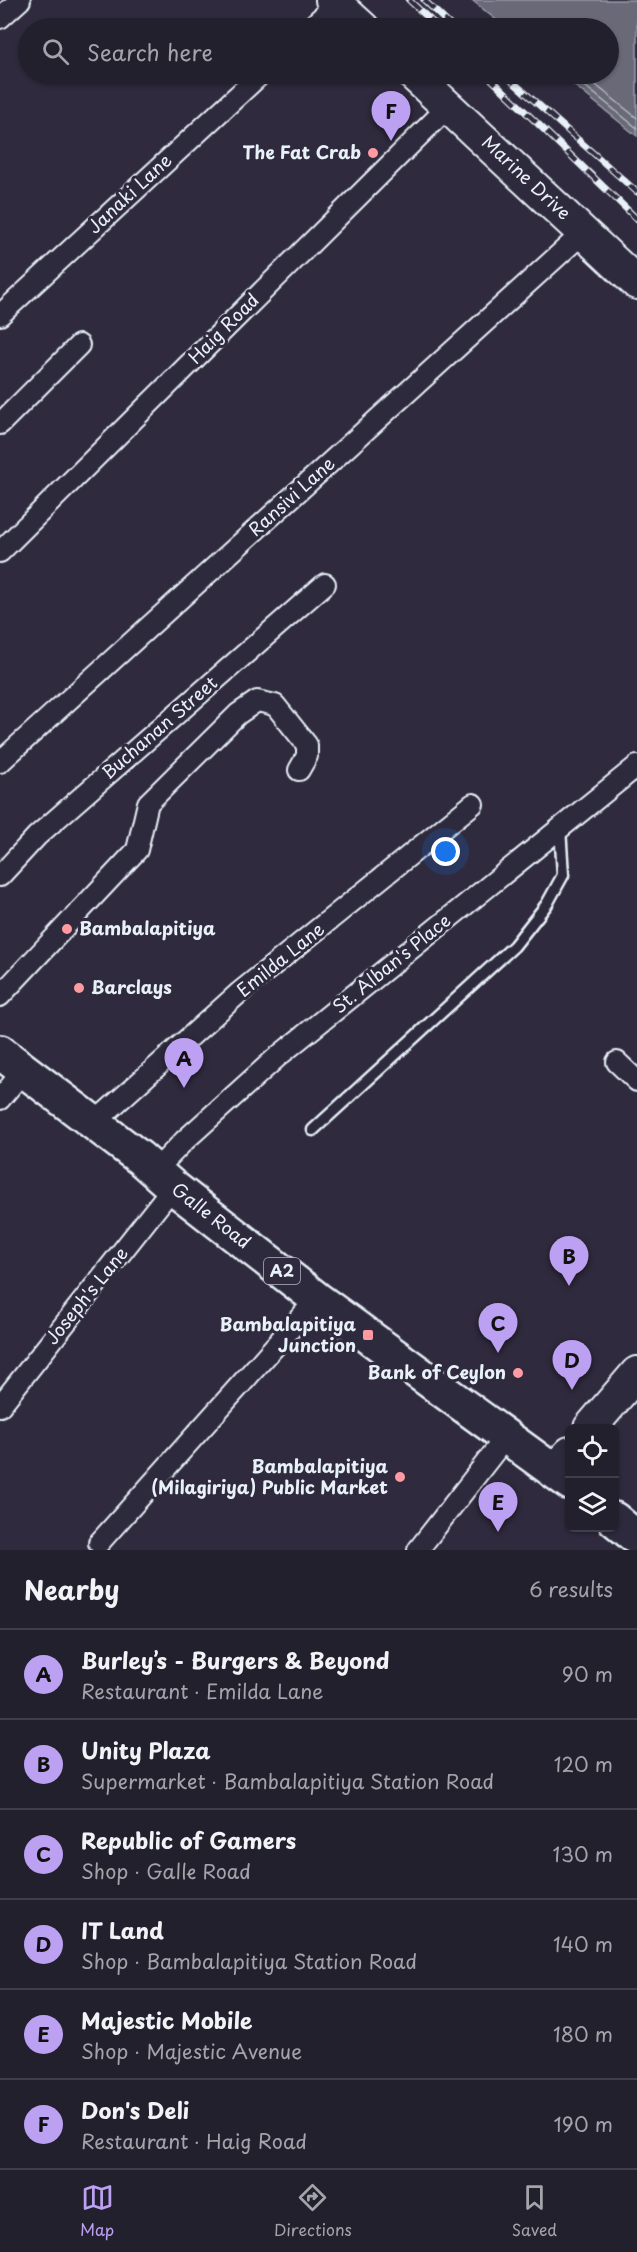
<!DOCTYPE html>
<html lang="en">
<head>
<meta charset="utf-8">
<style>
  :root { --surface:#23202e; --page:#2f2d3a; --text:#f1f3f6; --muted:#a3a3aa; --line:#403e4a; --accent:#bca0f2 }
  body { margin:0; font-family:"Playpen Sans",sans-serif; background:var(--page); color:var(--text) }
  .controls { position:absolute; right:18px; bottom:18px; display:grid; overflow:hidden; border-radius:9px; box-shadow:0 2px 4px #0004 }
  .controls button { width:54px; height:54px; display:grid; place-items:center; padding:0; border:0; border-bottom:2px solid var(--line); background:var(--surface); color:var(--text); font:30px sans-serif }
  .you { position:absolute; left:446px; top:852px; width:21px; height:21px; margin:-15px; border:4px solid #fff; border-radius:50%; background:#1a73e8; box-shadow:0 0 0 9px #1a73e833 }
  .badge { display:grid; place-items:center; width:39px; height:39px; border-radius:50%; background:var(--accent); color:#111; font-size:20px; font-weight:700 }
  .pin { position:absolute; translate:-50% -50px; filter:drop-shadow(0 2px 3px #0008) }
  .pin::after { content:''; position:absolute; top:32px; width:21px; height:18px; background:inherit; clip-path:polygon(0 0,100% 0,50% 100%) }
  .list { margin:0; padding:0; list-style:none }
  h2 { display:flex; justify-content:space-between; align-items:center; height:78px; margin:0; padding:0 24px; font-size:26px }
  h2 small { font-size:20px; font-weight:400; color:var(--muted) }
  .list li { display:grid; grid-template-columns:39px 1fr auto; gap:18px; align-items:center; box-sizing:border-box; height:90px; padding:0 24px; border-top:2px solid var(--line) }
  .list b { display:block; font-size:22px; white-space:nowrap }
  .list p { margin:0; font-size:20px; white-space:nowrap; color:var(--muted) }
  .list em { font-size:20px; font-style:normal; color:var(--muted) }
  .icon { flex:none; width:33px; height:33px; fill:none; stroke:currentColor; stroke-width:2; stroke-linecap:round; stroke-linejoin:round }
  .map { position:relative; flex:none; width:637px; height:1550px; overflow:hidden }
  .search { position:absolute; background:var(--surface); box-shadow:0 2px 4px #0004; left:18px; right:18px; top:18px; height:66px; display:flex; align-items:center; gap:15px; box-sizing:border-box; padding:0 21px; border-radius:33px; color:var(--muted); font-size:22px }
  .sheet { height:618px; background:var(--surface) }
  nav { display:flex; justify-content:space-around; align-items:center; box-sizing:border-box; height:84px; border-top:2px solid var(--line); background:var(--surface); font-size:16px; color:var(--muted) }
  nav a { display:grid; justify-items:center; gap:3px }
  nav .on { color:var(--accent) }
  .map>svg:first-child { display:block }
  .water { fill:#696978; stroke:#9c9fab; stroke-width:1.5 }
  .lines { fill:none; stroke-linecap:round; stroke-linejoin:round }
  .shore { stroke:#b5bbc5; stroke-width:1.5 }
  .service-casing { stroke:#e8f1f8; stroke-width:15 }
  .minor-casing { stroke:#e8f1f8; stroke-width:24 }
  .primary-casing { stroke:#e8f1f8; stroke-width:36 }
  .trunk-casing { stroke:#e8f1f8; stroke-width:38 }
  .service { stroke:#2f2a3d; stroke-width:10 }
  .minor { stroke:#2f2a3d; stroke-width:20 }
  .primary { stroke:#2f2a3d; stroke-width:32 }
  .trunk { stroke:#2f2a3d; stroke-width:33 }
  .rail-casing { stroke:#e8f1f8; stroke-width:7 }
  .rail { stroke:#2f2a3d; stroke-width:4.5; stroke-dasharray:14; stroke-linecap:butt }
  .poi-dot { fill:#ff9aa2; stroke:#2f2a3d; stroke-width:2 }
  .labels { text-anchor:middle; stroke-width:6; stroke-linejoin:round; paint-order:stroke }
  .shield { fill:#2f2a3d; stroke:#b0b5c0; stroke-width:1.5 }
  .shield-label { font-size:16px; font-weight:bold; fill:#e8f1f8 }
  .poi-label { font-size:18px; font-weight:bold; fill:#e8f1f8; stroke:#2f2a3d; text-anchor:end }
  .street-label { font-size:18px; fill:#e8f1f8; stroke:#2f2a3d }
</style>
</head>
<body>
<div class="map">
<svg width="637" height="1550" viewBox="0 0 637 1550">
  <rect width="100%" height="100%" fill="#2f2a3d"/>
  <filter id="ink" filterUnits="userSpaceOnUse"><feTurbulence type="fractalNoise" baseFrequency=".0167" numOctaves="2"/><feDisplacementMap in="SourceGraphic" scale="12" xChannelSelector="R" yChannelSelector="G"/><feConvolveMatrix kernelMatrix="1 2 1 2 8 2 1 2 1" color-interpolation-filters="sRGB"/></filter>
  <g filter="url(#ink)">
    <path class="water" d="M472,0H637V136L560,74H608V28H506Z"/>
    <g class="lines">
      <path class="shore" d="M570,74L637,128
        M582,74L637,118"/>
      <g class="service-casing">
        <path id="service" d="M313,1130L514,946L547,904L563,875L560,828"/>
      </g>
      <g class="minor-casing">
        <path id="minor" d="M0,18L20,0
          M310,28L336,4
          M0,315L261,74
          M0,424L79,345
          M0,552L449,106
          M0,762L584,232
          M0,876L37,836L325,584
          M0,996L137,850L148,803L238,714L257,701L275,705L307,745V756L299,770
          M617,1062L637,1081
          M0,1099L24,1070
          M94,1123L240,992L473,804
          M155,1171L184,1141L276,1058L637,766
          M0,1406L173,1187
          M99,1543L317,1299
          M418,1550L506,1437"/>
      </g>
      <g class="primary-casing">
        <path id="primary" d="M332,0L363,28
          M413,74L637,283
          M590,1428L637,1373
          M553,1471L570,1453"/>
      </g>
      <g class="trunk-casing">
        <path id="trunk" d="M0,1052L140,1158L173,1187L317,1299L570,1483
          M614,1519L637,1538"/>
      </g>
      <use href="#service" class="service"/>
      <use href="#minor" class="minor"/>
      <use href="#primary" class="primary"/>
      <use href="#trunk" class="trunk"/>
      <g class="rail-casing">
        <path id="rail" d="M409,0L439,28
          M424,0L453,28
          M486,74L637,219
          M504,74L637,192"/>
      </g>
      <use href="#rail" class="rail"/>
    </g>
  </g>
  <g class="poi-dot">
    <circle cx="373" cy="153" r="6"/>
    <circle cx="67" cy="929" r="6"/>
    <circle cx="79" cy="988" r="6"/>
    <rect x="362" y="1329" width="12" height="12" rx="3"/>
    <circle cx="518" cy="1373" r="6"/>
    <circle cx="400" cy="1477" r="6"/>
  </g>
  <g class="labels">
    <rect class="shield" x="264" y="1258" width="36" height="26" rx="4.5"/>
    <g class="shield-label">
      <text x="282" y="1277">A2</text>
    </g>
    <g class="poi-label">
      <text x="361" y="159">The Fat Crab</text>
      <text x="79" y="935" text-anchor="start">Bambalapitiya</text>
      <text x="91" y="994" text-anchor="start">Barclays</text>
      <text x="356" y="1331">Bambalapitiya<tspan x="356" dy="21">Junction</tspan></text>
      <text x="506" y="1379">Bank of Ceylon</text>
      <text x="388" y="1473">Bambalapitiya<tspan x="388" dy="21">(Milagiriya) Public Market</tspan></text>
    </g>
    <g class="street-label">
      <text transform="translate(526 178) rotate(43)" y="6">Marine Drive</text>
      <text transform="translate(130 194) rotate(-43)" y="6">Janaki Lane</text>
      <text transform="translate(224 329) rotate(-45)" y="6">Haig Road</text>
      <text transform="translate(292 497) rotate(-42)" y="6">Ransivi Lane</text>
      <text transform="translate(160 728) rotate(-41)" y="6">Buchanan Street</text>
      <text transform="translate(281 960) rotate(-39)" y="6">Emilda Lane</text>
      <text transform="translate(392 964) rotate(-39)" y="6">St. Alban's Place</text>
      <text transform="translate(211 1216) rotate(38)" y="6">Galle Road</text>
      <text transform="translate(87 1296) rotate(-51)" y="6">Joseph's Lane</text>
    </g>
  </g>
</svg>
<div class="controls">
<button><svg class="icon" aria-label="locate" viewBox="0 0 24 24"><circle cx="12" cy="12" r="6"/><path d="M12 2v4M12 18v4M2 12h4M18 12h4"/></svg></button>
<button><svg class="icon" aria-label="layers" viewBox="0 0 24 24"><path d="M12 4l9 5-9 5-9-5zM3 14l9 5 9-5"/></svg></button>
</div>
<div class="you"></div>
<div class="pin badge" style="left:184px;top:1088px">A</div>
<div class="pin badge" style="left:569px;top:1286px">B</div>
<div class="pin badge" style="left:498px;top:1353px">C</div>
<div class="pin badge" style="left:572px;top:1390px">D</div>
<div class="pin badge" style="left:498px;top:1532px">E</div>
<div class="pin badge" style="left:391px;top:141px">F</div>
<div class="search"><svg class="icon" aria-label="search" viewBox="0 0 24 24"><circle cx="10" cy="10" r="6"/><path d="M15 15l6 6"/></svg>Search here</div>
</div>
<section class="sheet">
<h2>Nearby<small>6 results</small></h2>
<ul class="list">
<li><span class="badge">A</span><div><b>Burley’s - Burgers &amp; Beyond</b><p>Restaurant · Emilda Lane</p></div><em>90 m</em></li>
<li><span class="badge">B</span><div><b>Unity Plaza</b><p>Supermarket · Bambalapitiya Station Road</p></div><em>120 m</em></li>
<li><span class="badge">C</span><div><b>Republic of Gamers</b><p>Shop · Galle Road</p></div><em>130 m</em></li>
<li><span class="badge">D</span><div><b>IT Land</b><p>Shop · Bambalapitiya Station Road</p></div><em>140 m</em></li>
<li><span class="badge">E</span><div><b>Majestic Mobile</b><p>Shop · Majestic Avenue</p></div><em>180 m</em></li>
<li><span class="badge">F</span><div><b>Don's Deli</b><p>Restaurant · Haig Road</p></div><em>190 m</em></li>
</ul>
</section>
<nav>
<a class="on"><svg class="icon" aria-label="map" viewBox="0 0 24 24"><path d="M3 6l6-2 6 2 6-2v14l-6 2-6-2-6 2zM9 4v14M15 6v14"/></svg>Map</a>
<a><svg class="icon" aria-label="directions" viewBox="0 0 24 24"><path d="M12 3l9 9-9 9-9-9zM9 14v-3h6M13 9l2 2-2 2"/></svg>Directions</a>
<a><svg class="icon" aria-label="saved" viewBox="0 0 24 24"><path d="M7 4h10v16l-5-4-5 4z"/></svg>Saved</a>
</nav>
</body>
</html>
